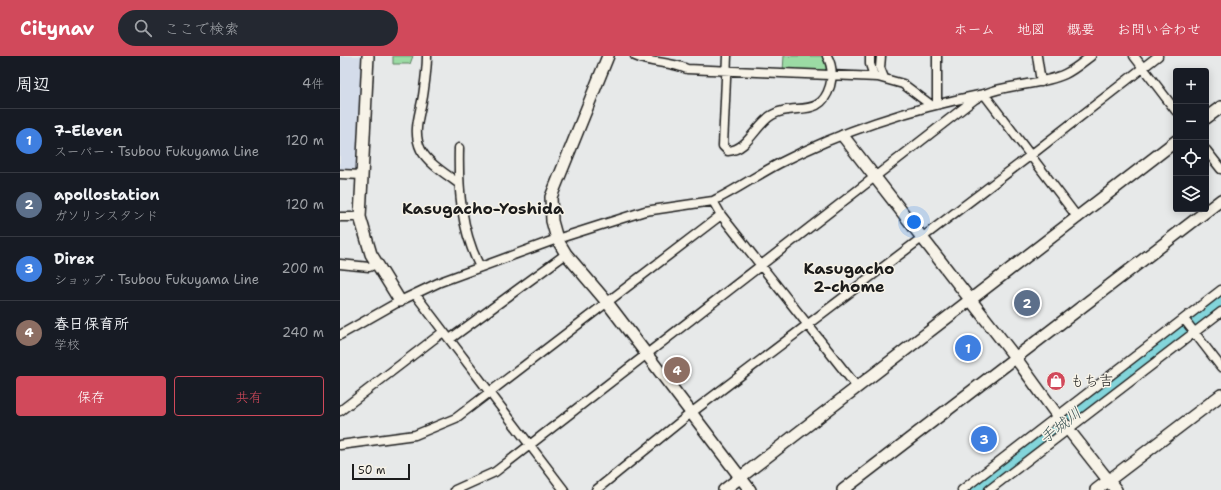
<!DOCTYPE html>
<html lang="ja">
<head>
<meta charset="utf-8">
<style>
  :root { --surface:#171b24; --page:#242831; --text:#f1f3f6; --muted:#9ea1a6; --line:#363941; --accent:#d1495b }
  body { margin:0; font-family:"Shantell Sans","Klee One",sans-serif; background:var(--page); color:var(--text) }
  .controls { position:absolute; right:12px; top:12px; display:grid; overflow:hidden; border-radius:4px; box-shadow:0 2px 10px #0003 }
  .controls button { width:36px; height:36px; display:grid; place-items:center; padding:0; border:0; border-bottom:1px solid var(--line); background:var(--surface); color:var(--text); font:20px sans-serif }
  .scale { position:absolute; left:12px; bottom:10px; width:58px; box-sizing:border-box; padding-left:4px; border:2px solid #1c1c1c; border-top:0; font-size:11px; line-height:14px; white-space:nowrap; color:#1c1c1c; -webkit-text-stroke:3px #f7f3e8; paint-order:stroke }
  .you { position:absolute; left:574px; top:166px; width:14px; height:14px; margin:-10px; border:3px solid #fff; border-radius:50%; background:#1a73e8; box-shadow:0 0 0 6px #1a73e833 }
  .badge { display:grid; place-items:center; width:26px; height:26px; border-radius:50%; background:var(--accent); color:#fff; font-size:13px; font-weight:700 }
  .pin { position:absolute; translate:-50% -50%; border:2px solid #fff; box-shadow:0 1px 4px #0006 }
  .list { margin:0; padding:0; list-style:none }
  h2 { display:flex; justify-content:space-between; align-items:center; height:52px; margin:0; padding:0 16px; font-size:17px }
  h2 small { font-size:13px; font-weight:400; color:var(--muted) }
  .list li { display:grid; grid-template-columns:26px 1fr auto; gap:12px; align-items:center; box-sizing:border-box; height:64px; padding:0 16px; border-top:1px solid var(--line) }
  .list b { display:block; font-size:15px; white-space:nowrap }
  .list p { margin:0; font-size:13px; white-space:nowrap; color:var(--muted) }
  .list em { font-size:13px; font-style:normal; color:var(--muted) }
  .actions { display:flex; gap:8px; padding:12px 16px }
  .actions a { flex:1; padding:9px 0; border:1px solid var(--accent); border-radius:4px; text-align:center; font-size:14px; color:var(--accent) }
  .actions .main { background:var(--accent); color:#fff }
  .icon { flex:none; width:22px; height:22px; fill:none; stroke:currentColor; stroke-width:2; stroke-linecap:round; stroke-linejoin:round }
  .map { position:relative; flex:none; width:881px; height:434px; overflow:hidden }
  header { display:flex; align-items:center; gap:24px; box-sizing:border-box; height:56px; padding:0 20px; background:var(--accent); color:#fff }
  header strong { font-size:19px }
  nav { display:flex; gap:22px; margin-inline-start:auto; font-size:14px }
  .search { width:280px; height:36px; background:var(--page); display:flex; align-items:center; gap:10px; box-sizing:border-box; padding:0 14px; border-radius:22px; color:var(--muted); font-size:15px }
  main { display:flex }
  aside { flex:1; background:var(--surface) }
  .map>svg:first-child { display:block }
  .built { fill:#d4dcea }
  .green { fill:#9bdba4; stroke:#5c7c60 }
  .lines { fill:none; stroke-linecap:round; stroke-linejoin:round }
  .river { stroke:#83d5db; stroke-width:14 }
  .street-casing { stroke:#1c1c1c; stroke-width:11 }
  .secondary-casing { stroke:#1c1c1c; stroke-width:14 }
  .street { stroke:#f7f3e8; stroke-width:8 }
  .secondary { stroke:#f7f3e8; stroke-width:11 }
  .labels { text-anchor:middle; stroke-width:3; stroke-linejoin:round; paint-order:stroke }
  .poi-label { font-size:15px; fill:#1c1c1c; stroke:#f7f3e8; text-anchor:start }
  .neighbourhood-label { font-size:16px; font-weight:bold; fill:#1c1c1c; stroke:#f7f3e8 }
  .water-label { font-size:16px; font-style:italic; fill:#3b5455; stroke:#f7f3e8 }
</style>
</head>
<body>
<header>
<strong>Citynav</strong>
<div class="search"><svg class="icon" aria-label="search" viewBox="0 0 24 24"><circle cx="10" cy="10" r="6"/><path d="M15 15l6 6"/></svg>ここで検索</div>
<nav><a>ホーム</a><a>地図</a><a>概要</a><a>お問い合わせ</a></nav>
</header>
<main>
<aside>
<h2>周辺<small>4件</small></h2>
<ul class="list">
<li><span class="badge" style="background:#3f7fe0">1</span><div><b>7-Eleven</b><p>スーパー · Tsubou Fukuyama Line</p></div><em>120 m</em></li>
<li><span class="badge" style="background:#5c6f8a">2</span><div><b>apollostation</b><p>ガソリンスタンド</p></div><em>120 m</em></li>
<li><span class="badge" style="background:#3f7fe0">3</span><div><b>Direx</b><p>ショップ · Tsubou Fukuyama Line</p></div><em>200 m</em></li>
<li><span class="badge" style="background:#8d6e63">4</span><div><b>春日保育所</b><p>学校</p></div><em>240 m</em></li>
</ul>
<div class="actions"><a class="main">保存</a><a>共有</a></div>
</aside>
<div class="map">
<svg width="881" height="434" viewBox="0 0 881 434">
  <rect width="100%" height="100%" fill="#e7e9e9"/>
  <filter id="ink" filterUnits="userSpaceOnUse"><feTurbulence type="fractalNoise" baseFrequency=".025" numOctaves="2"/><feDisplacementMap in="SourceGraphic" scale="8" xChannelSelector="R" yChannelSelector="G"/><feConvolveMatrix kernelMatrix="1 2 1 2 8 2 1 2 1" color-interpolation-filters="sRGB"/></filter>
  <g filter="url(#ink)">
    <path class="built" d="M0,0H24L19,114L16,116L0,115Z"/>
    <path class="green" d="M53,0H73L70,8H53Z
      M444,0H486L491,17L443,15Z"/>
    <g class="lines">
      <path class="river" d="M635,434L881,245"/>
      <g class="street-casing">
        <path id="street" d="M87,0C87,14 85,26 83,40C80,58 72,76 81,94C89,108 106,118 118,127
          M295,0C312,8 329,5 347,13L538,21L563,28L591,49
          M387,0L383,90L388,95C408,94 416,68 432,59C454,46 480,64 490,30C493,19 492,9 487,0
          M530,0V8L534,20
          M541,0L540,12L544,22
          M597,0V47
          M697,0L701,26
          M794,0L836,55
          M119,92C118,133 121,174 140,211
          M866,94L881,113
          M0,118L22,119
          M0,161H20
          M0,208L29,211L36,208
          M75,238L224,434
          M844,263L881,311
          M0,279L60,245L100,226L217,183L305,155L373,145
          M110,283L226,198
          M517,331L381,159L373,145C396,134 417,119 440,107C504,74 573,52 644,38L738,162
          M0,355L103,276
          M0,389L75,379L116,362L381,159
          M115,434L155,416L635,43C661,27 697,31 725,18C734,14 743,6 751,0
          M256,434L351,357L691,99L818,0
          M622,434L881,234
          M649,434L881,256"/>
      </g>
      <g class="secondary-casing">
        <path id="secondary" d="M28,0L20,161L31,198L60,245
          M268,0L211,141L212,165L217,183L226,198L266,245L410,434
          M866,62L881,51
          M503,80L675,301L717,359L776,434
          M384,434L836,85
          M503,434L881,144
          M756,434L881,339"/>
      </g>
      <use href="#street" class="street"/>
      <use href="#secondary" class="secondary"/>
    </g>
  </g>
  <defs>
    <g id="shop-disc" transform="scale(1)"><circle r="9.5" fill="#d1495b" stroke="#f7f3e8"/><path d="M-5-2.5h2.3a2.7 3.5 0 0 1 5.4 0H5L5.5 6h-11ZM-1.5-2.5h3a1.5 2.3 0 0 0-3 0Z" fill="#fff"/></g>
  </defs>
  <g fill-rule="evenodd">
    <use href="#shop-disc" x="716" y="325"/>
  </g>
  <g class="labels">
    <g class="poi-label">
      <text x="730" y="330">もち吉</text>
    </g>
    <g class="neighbourhood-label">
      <text x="143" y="158">Kasugacho-Yoshida</text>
      <text x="509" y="218">Kasugacho<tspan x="509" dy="18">2-chome</tspan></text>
    </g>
    <g class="water-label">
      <text transform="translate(720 369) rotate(-38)" y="6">手城川</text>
    </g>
  </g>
</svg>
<div class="controls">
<button>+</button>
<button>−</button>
<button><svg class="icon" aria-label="locate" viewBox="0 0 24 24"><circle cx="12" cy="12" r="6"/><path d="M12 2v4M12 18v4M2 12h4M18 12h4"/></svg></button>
<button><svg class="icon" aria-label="layers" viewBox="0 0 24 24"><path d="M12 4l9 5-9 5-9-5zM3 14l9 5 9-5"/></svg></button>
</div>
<div class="scale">50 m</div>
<div class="you"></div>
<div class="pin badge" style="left:628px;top:292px;background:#3f7fe0">1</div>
<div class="pin badge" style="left:687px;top:247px;background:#5c6f8a">2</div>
<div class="pin badge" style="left:644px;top:383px;background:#3f7fe0">3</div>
<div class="pin badge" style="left:337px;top:314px;background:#8d6e63">4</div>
</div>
</main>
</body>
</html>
